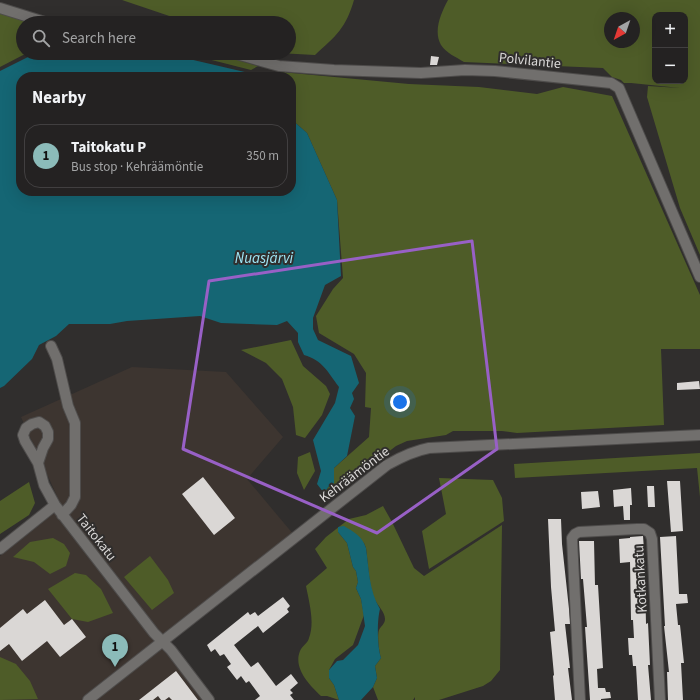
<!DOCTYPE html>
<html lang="en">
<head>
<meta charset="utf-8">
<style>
  :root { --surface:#242222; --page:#2c2a2a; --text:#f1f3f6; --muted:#a3a4a5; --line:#413f40; --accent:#8bbbb9 }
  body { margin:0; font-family:"Source Sans 3",sans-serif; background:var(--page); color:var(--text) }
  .controls { position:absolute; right:12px; top:12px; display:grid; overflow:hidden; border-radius:8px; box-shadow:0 4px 16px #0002 }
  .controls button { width:36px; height:36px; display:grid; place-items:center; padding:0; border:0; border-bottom:1px solid var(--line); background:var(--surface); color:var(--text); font:20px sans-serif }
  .compass { position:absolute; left:604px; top:12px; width:36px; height:36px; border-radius:50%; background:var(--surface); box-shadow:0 4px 16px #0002; rotate:220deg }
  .you { position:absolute; left:400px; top:402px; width:14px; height:14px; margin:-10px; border:3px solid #fff; border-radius:50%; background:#1a73e8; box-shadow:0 0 0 6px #1a73e833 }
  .badge { display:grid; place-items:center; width:26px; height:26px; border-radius:50%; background:var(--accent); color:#111; font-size:13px; font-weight:700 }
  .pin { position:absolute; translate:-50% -33px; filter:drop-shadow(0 1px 2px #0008) }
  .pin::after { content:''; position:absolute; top:21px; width:14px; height:12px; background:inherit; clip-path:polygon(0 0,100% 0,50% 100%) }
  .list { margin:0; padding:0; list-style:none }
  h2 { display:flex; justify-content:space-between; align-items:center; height:52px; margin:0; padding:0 16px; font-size:17px }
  h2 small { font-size:13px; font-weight:400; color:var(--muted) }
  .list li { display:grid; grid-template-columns:26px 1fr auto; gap:12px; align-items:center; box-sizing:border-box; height:64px; margin:0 8px 8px; padding:0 8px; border:1px solid var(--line); border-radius:16px }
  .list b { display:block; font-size:15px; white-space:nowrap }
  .list p { margin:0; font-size:13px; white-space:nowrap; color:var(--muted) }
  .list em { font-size:13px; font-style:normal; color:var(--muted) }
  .icon { flex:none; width:22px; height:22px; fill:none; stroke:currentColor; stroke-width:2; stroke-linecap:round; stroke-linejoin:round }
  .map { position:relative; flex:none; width:700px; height:700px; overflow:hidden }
  .search { position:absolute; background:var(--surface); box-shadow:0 4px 16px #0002; left:16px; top:16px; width:280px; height:44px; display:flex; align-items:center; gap:10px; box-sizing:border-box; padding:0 14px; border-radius:22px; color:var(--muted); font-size:15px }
  .panel { position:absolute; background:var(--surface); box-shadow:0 4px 16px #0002; left:16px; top:72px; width:280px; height:124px; border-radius:16px }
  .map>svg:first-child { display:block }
  .built { fill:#3d3530 }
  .green { fill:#4e5c28; fill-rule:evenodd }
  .water { fill:#156674 }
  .building { fill:#dad7d5 }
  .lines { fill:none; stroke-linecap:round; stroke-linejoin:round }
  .minor-casing { stroke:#4e4c4b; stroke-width:12 }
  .minor { stroke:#716f6d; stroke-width:10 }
  .marked { fill:none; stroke:#9860c6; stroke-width:3; stroke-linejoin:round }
  .labels { text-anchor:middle; stroke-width:4; stroke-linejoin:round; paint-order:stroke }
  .street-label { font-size:14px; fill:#dad8d7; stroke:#302e2d }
  .water-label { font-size:15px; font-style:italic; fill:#a0e8f8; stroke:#302e2d }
</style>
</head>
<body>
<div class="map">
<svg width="700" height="700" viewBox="0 0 700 700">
  <rect width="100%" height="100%" fill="#302e2d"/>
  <path class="built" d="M132,367L226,372L283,437L247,479L299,541L169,642L212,700H0V556L62,507L21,417Z"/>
  <path class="green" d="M122,0H354C346,28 336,36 315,55L278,53H289V23H190Z
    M448,0H700V255L680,208L647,97L648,86L680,88L631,83H624L621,80L612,77L603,68L464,62C456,57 446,53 441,45C433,31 441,13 448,0ZM655,15H685V81H655ZM610,18H634V42H610Z
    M0,13L33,23H23V53H27L0,67Z
    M184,53H216L258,66L251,70Z
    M281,72L409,84L479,87L537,94L563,87L612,96L700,295V349H661L664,425L517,433L502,431H453L446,435L407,441L396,446L331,496L324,493L329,486L334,483V468L369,437L371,408L365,407L366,373L354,354L319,333L316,316L333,289L343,278L337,200L307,133L291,119V77H270Z
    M291,340L303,366L326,386L330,394L322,415L305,438L296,435L293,407L282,379L266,363L241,350Z
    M310,452L315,471L304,490L297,473L298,457Z
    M700,453V497L697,468L515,478L514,464Z
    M439,478L493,480L502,498L504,521L429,569L422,531L446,514Z
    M29,482L35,503L29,515L0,534V501Z
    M383,506L392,522L414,568L424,576L502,525L500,670L491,681L483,686L439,700H415V697L413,700H378L373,687L377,678L375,666L381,658C379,652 377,635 379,630C381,626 385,624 385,619C385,612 378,606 375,600C369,588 368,562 366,548L364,543L338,532L347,543L353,567L356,571L358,582L356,588L361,599L364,615L353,645L335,659L329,670V678L334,685L339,700L327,696H321C309,685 293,668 300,651C302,646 308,643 309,638C315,622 309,602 306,586L327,568L315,549L326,537L349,519L366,515Z
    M53,538L64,544L70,553L66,566L50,574L34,562L13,557L30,542Z
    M150,556L168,580L174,593L152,610L124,577Z
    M75,573L86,575L101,589L113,613L88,622L72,619L48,589Z
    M0,657L16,664L30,681L38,699L0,700Z"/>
  <path class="water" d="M36,53H84L134,58L172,55L249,73L251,77H21V191H291V119L307,133L337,200L341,276L325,285L313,318V329L318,340L351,356L359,383L352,393L354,399L350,408L355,416L347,456L334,468V483L329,486L324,493L317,484L321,471L313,440L335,403L339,387C328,372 322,360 304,355L298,342V333L287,321L277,325L221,323L200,316L127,321L110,324H69L56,336L39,345L32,359L4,386L0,388V71Z
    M344,526C354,532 362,536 366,548C369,569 369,591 380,609C377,620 377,646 381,658L375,666L377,678L373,687L361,700H339L334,685L329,678V670L337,661L343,660L358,645L365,626L361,599L356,588L358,582L356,571L353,567L347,543L338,532V527Z"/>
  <path class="building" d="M431,56L439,57L437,65H430Z
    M699,381L700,389L677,390V383Z
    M203,477L235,518L214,535L182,494Z
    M667,481H680L683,531L671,532Z
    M647,486H654L655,507H648Z
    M631,488L632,505H630V520H624L623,506L614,507L613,490Z
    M598,491L600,507L582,509L581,492Z
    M548,519H561L562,544L569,609L570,624H565L570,668H568L572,700H555L553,676L554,675L550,632L555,631L551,587Z
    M643,536L646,577H645L646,624L648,623L650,665H648L651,700H638L636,666H633L632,655H629L628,638H634L633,620H631L630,562L620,563L619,539L630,538V537Z
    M676,536L679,594H687L688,603L676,604L678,625H680L684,663H681L683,700H668L667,672H669L664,626H665L660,537Z
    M579,541H594L595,585H598L603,668L597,669L598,688H605L606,692H610L611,698L601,699V700H590L585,627H587L583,579H581Z
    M283,597L290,606L287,609L289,612L263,633L258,626L234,645L251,667L258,662L276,686L291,674L298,683L290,690L293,693L290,695L294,700H255L260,696L249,681L246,683L241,676L237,680L227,667L231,664L224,654L220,656L215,649L211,652L207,645L248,612L250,615L255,612L258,616Z
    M45,600L64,625L72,619L86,637L60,657L47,641L22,661L9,644L0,651V628L23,609L27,614Z
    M176,671L198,700H172L169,697L165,700H161L158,696L153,700H139Z"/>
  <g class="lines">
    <g class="minor-casing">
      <path id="minor" d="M0,8L48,23
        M233,53L279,66L334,70L421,73L465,70L495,71L611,83L619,88L700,277
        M51,346L57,359L68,406L75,423V497L71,505L62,515
        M38,463L43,448L48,439V432L45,426L39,422L32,424L26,428L23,435L25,441L38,463L44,485L55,505L154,633L171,650L209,700
        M0,549L55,505
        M88,700L387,465C401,457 413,451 429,448L700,435
        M580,700L572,538L575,534L579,532L637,529H644L650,533L652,539L660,700"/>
    </g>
    <use href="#minor" class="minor"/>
  </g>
  <path class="marked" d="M472,241L497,449L377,533L183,449L209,281Z"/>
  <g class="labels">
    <g class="street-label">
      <text transform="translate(530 60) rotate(6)" y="5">Polvilantie</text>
      <text transform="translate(354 474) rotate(-37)" y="5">Kehräämöntie</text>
      <text transform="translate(97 537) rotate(52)" y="5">Taitokatu</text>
      <text transform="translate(640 579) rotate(-93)" y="5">Kotkankatu</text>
    </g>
    <g class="water-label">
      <text x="264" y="263">Nuasjärvi</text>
    </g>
  </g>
</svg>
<div class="controls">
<button>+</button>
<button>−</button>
</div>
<svg class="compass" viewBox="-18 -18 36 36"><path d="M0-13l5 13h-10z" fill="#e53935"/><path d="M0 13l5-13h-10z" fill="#a3a4a5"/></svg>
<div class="you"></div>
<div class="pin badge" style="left:115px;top:667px">1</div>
<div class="search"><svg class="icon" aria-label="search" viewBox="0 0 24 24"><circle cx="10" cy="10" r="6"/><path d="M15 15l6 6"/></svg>Search here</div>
<section class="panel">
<h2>Nearby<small></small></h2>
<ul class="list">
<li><span class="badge">1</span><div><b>Taitokatu P</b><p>Bus stop · Kehräämöntie</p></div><em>350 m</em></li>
</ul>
</section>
</div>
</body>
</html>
